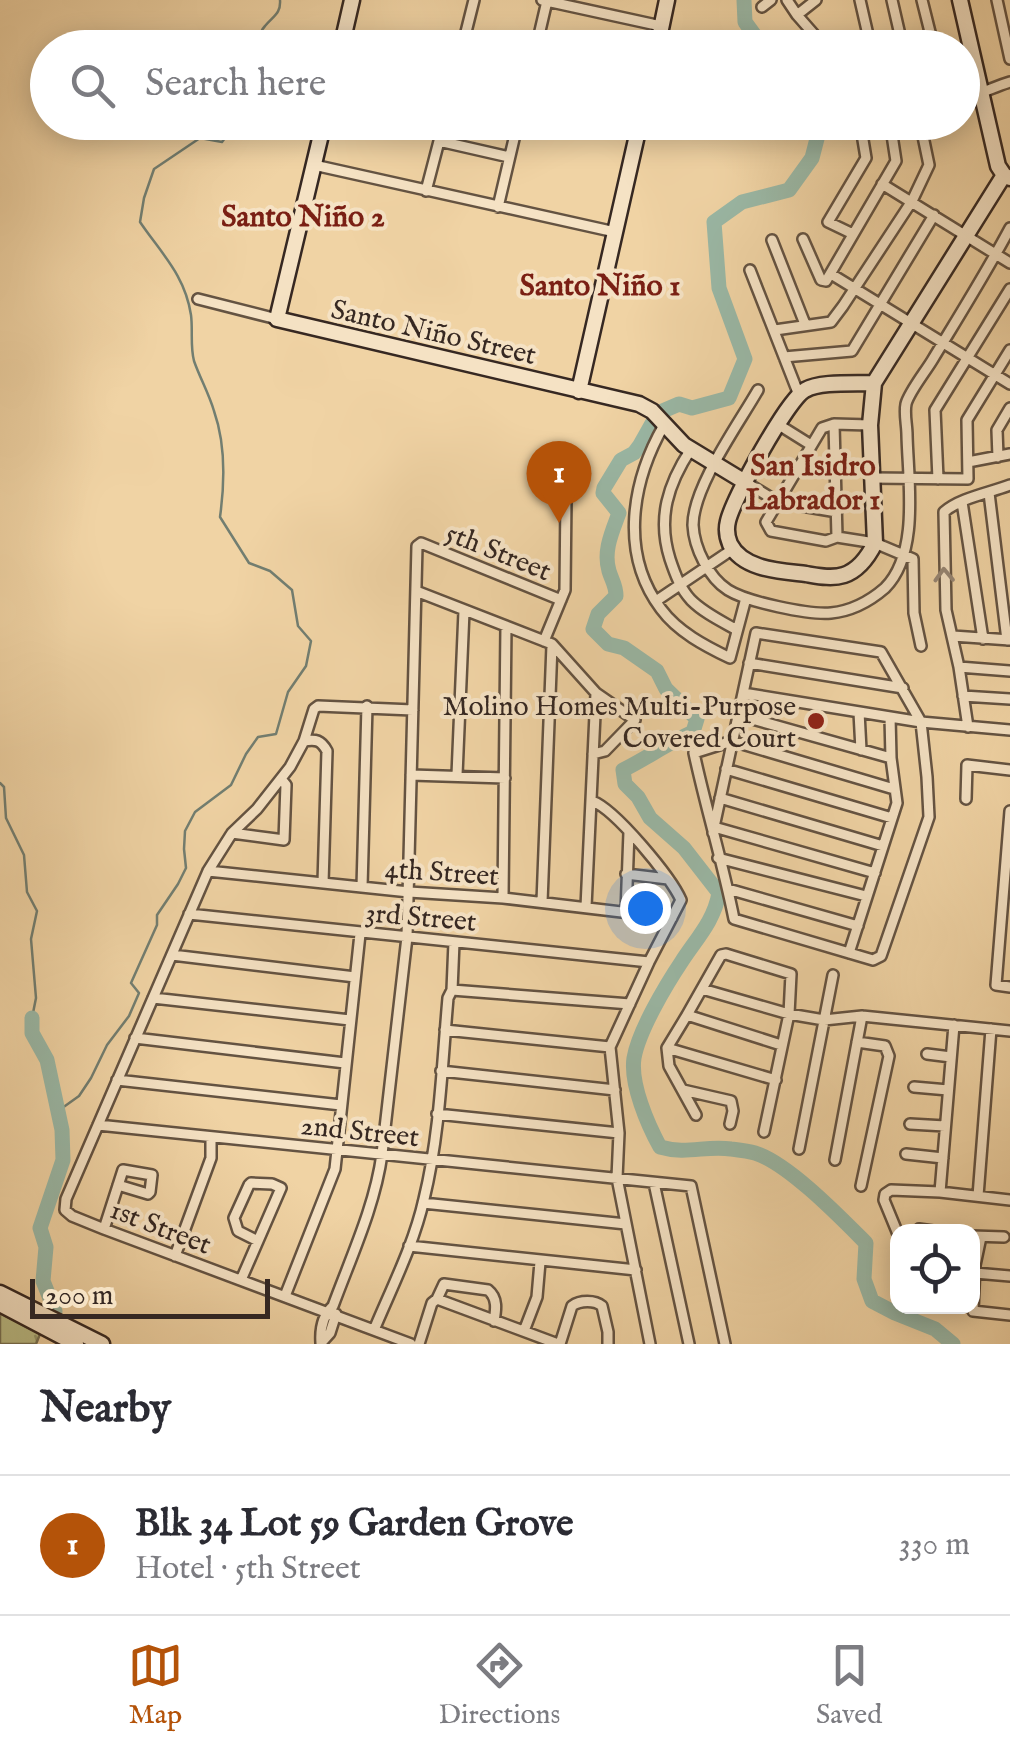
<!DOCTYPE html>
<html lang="en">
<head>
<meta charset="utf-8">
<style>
  :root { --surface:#fff; --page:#f2f2f3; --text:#2b2b33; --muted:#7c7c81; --line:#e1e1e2; --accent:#b45309 }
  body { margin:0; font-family:"IM FELL English",serif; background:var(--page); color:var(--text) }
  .controls { position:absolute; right:30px; bottom:30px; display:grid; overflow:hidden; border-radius:20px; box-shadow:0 5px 25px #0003 }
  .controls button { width:90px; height:90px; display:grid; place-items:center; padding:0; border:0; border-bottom:2px solid var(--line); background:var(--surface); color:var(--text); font:50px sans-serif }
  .scale { position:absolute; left:30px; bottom:25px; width:240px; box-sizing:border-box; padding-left:10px; border:5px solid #362822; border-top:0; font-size:28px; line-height:35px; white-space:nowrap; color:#362822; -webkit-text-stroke:8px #f5e2c4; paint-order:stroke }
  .you { position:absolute; left:645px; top:908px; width:35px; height:35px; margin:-25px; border:8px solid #fff; border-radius:50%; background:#1a73e8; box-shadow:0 0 0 15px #1a73e833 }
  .badge { display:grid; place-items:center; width:65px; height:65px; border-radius:50%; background:var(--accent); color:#fff; font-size:32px; font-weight:700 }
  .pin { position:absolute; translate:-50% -82px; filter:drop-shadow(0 2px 5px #0008) }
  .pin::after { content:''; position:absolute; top:52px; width:35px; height:30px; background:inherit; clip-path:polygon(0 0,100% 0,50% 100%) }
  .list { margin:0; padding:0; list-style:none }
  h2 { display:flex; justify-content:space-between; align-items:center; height:130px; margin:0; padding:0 40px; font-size:42px }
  h2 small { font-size:32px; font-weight:400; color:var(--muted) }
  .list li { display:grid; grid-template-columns:65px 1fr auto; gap:30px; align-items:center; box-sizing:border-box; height:140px; padding:0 40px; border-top:2px solid var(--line) }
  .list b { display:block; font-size:38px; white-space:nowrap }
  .list p { margin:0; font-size:32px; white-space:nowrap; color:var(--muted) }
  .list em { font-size:32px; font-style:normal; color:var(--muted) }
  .icon { flex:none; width:55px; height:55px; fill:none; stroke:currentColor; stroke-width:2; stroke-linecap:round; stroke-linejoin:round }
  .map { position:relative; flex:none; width:1010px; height:1344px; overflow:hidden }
  .search { position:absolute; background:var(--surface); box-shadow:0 5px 25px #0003; left:30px; right:30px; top:30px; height:110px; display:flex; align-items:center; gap:25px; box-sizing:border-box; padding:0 35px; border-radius:55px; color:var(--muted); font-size:38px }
  .sheet { height:270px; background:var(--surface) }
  nav { display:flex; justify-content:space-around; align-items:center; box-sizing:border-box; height:140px; border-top:2px solid var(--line); background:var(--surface); font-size:28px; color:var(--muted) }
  nav a { display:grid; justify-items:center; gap:5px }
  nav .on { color:var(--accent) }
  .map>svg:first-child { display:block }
  .grass { fill:url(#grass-tufts); stroke:#787254; stroke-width:2.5 }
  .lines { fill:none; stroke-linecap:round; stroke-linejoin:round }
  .stream { stroke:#727e71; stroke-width:2.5 }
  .river { stroke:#9ab8a6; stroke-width:15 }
  .street-casing { stroke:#645342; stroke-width:14 }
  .secondary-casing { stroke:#362822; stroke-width:19 }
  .street { stroke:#f5e2c4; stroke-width:9 }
  .secondary { stroke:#f5e2c4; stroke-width:14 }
  .oneway { stroke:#968573 }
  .poi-dot { fill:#8f2418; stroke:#f5e2c4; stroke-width:4 }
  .labels { text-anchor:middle; stroke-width:8; stroke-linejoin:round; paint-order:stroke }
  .street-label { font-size:28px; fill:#362822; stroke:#f5e2c4 }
  .poi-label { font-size:28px; fill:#362822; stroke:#f5e2c4; text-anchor:end }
  .neighbourhood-label { font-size:30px; font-weight:bold; fill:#7a1f14; stroke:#f5e2c4 }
</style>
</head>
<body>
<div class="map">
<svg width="1010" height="1344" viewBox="0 0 1010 1344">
  <defs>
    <pattern id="grass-tufts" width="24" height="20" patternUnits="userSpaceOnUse" patternTransform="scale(2.5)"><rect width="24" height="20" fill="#babc86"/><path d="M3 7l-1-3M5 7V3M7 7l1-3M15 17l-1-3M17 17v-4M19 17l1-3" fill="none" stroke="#98996d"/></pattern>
  </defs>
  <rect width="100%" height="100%" fill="#f0d3a4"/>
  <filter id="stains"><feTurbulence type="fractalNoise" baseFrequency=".002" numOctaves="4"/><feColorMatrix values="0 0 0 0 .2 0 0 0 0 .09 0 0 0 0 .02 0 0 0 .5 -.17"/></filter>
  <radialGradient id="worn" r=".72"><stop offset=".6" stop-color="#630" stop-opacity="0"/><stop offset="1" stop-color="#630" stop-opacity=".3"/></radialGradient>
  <path class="grass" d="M0,1313L40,1334L36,1344H0Z"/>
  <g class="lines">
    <path class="stream" d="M255,48C257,41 260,31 265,26C273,16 281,14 280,0
      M0,783L4,787L6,818L24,855L27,892L37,911L31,939L36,998L32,1018
      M58,1111L79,1096L91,1078L107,1045L129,1016L139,993L131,983L157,925V915L178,884L186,868L184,849L185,831L195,812L231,785L246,754L258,737L276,734L288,692L306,666L311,641L298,626L292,590L270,571L249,563L220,517C225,481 226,445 214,411C209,394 200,378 194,361C190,346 193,330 191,315C185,275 161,253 140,222L144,198L154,169L200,138L222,142L237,122"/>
    <path class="river" d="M744,0L745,22L764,48
      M815,122L819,131L812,158L789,190L742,202L714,222L719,288L745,359L729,398L692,408L679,404L658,413L640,445L634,453L621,460L604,488L603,493L619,513C612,532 603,551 609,571C612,581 616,585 616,596L598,614L593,629L608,644L624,648L657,671L666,689L697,719L693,732C668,743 647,758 623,770L625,784L638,797L650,818L684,848L719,893C714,921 697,938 682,961C666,985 639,1030 634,1058C630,1084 648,1125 660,1147C687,1155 706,1145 731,1149C739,1150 748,1151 755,1153C788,1163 841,1218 866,1243L864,1279L872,1301L895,1313L935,1329L953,1344
      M32,1018V1033L47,1060L62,1130L63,1160L40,1228L46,1247L43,1281L55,1311"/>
    <g class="street-casing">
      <path id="street" d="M542,0L661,26
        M787,0L797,15L826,48
        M860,0L871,48
        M892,0L903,48
        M922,0L934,48
        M997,0L1010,59
        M762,7L771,0
        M797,15L816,0
        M462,48L474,0
        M536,48L547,1
        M962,98C980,95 993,87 1010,82
        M839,125L851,122
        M439,141L509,157
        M314,165L615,232
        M882,184L1010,263
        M426,191L444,122
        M498,207L518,122
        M853,234L828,222L866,158L860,122
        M803,239L821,280L826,281L896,161L890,122
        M772,240L805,324
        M750,270L799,395
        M831,274L1010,384
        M198,299L277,319
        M775,330L831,322L843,306L912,201L929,165L920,122
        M784,357L852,351L934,215
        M758,390C738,425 693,487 693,525C694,548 709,578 728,590C747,602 809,615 831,613C851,611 870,601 885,588C920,553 908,480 907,435C907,425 904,414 906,404C909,392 926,371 933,359C959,316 986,273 1010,228
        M834,424L837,537
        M664,425C632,481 619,553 661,609C678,632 705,646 730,658L746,598
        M779,425L811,445
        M870,425L834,424L822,428L766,522L771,531L826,541L837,537L875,543L913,559L914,613L921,646
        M691,449C668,484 657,518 670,559C675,574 680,588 691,600C704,613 721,621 737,630
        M998,457L997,430L1010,408
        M968,462L1010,454
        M872,478L968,479L967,420L1010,350
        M938,479L935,410L1010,289
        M745,482L778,502L837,512
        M989,493L1007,640
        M962,502L983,639
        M416,591L552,644L596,693L635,720L605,751L593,754
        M656,601L733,549
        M953,636L1010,640
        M544,641L565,590L566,498
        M749,663L903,688
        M959,667L1010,671
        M743,693L921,722L1010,730
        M963,696L1010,699
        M859,712L861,750
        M738,715L891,758
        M968,727L959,667L946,610L944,512C960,498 989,493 1010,485
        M304,741C316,739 321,740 327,751L323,883
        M726,769L892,818
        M411,775L505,778
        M457,775L464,611
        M720,798L883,846
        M966,799L967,765L1010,770
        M592,801C615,809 671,877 681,900L649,962L610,1047L619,1133L617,1178L650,1344
        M1010,811L996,985L1010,987
        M714,827L875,873
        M232,833L284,840L286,785L281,779
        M713,833L714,827C728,762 742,698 756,633L881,652L921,722L927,777L929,817L881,956L873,960L734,919C723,863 706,809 694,753L732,741L894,789
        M718,858L866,896
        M208,871L409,892L503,898L672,918
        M626,874L668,879
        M362,887L367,706
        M728,889L858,926
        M503,898L506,626
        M542,902L552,645
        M586,907L596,693
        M626,912L629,832
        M189,914L649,962
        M849,953L897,803L891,758L890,717
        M172,955L355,977
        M702,989L789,1014L824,1020L862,1016L1010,1031
        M452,990L630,1004
        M153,998L350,1020
        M687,1015L667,1048L669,1066L696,1115
        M445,1030L610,1047
        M135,1038L345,1063
        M857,1042L885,1046L889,1056L861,1186
        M667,1048L776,1080
        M927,1054L951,1057
        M441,1071L615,1090
        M117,1080L341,1105
        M914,1087L948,1090
        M683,1090L731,1101L733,1111L730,1124
        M437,1114L619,1133
        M910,1124L945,1126
        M98,1125L691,1186L725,1344
        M764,1132L789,1014L791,974L726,954L721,955L687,1015L781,1045
        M799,1149L833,975
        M906,1154L943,1158
        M835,1160L862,1016
        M654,1183L689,1344
        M940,1192L954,1025
        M978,1196L991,1029
        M423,1203L626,1224
        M104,1229L123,1170L152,1175L150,1192L148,1194L118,1185
        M919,1229L940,1232
        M898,1234L884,1200L885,1194L891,1190L940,1192L1010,1200
        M972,1236L1004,1237
        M981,1237L975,1265L973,1311L1010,1315
        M409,1246L636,1270
        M175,1256L211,1158V1137
        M975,1273L1010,1276
        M241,1280L281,1188L272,1184L251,1183L249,1185L234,1218L238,1231L258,1241
        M285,1296L335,1169L360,934
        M437,1299L444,1284L488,1290C498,1298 496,1310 494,1321
        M374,1330C392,1287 414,1244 424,1199C440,1134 442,1065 448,998L452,990L454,942
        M524,1331L537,1297L540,1262
        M321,1343C320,1329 322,1316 333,1306C351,1257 375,1206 382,1154L407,937L417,546L421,543L561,600
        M321,1343L330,1333L336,1314
        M411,1344L104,1229L72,1216L65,1210L66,1199L208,871L232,833L257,809L290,767L304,741L314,709L318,706L413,710
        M419,1344L432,1303L437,1299L558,1344
        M560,1344L572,1306C580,1300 595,1300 602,1306L608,1332V1344"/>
    </g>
    <g class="secondary-casing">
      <path id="secondary" d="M960,0L998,166L1004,175L1010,178
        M341,48L352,0
        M657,48L667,0
        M324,122L277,319L639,404L652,411L684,445L745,482
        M874,383C856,384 820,381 805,390C787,400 733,499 728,521C726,529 727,537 730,544C743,570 781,571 806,574C818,576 832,579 844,575C859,570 868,557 875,543L870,425L874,383L1004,175
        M579,391L640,122
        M0,1293L102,1344
        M0,1304L76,1344"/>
    </g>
    <use href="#street" class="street"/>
    <use href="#secondary" class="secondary"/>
  </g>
  <defs><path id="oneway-chevron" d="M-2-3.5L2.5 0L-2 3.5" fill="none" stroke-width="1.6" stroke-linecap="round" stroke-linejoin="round" transform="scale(2.5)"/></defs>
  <use class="oneway" href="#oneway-chevron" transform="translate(944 575) rotate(-92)"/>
  <circle class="poi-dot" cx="816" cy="721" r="10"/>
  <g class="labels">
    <g class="street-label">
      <text transform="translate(434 331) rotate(13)" y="10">Santo Niño Street</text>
      <text transform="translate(499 551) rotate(22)" y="10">5th Street</text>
      <text transform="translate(442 871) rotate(4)" y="10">4th Street</text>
      <text transform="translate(421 916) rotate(5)" y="10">3rd Street</text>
      <text transform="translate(360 1130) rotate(6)" y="10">2nd Street</text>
      <text transform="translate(161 1226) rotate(21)" y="10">1st Street</text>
    </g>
    <g class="poi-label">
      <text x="796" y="715">Molino Homes Multi-Purpose<tspan x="796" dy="32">Covered Court</tspan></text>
    </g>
    <g class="neighbourhood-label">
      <text x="303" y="226">Santo Niño 2</text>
      <text x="600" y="295">Santo Niño 1</text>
      <text x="813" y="475">San Isidro<tspan x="813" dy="34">Labrador 1</tspan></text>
    </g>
  </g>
  <rect width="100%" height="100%" filter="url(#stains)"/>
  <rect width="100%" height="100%" fill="url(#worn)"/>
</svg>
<div class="controls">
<button><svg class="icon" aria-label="locate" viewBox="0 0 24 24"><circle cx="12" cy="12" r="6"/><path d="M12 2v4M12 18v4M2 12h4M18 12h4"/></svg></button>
</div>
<div class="scale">200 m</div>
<div class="you"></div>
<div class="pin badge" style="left:559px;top:523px">1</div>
<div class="search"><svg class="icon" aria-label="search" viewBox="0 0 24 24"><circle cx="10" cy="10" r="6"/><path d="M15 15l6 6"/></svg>Search here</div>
</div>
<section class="sheet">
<h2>Nearby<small></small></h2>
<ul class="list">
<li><span class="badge">1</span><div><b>Blk 34 Lot 59 Garden Grove</b><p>Hotel · 5th Street</p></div><em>330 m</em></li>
</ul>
</section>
<nav>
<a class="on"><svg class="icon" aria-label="map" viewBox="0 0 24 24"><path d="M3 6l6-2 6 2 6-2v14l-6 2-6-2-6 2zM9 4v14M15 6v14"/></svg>Map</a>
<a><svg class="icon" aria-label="directions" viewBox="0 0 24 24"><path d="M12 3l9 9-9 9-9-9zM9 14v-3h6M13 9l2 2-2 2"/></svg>Directions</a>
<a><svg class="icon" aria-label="saved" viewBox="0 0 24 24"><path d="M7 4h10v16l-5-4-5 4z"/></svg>Saved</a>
</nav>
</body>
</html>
